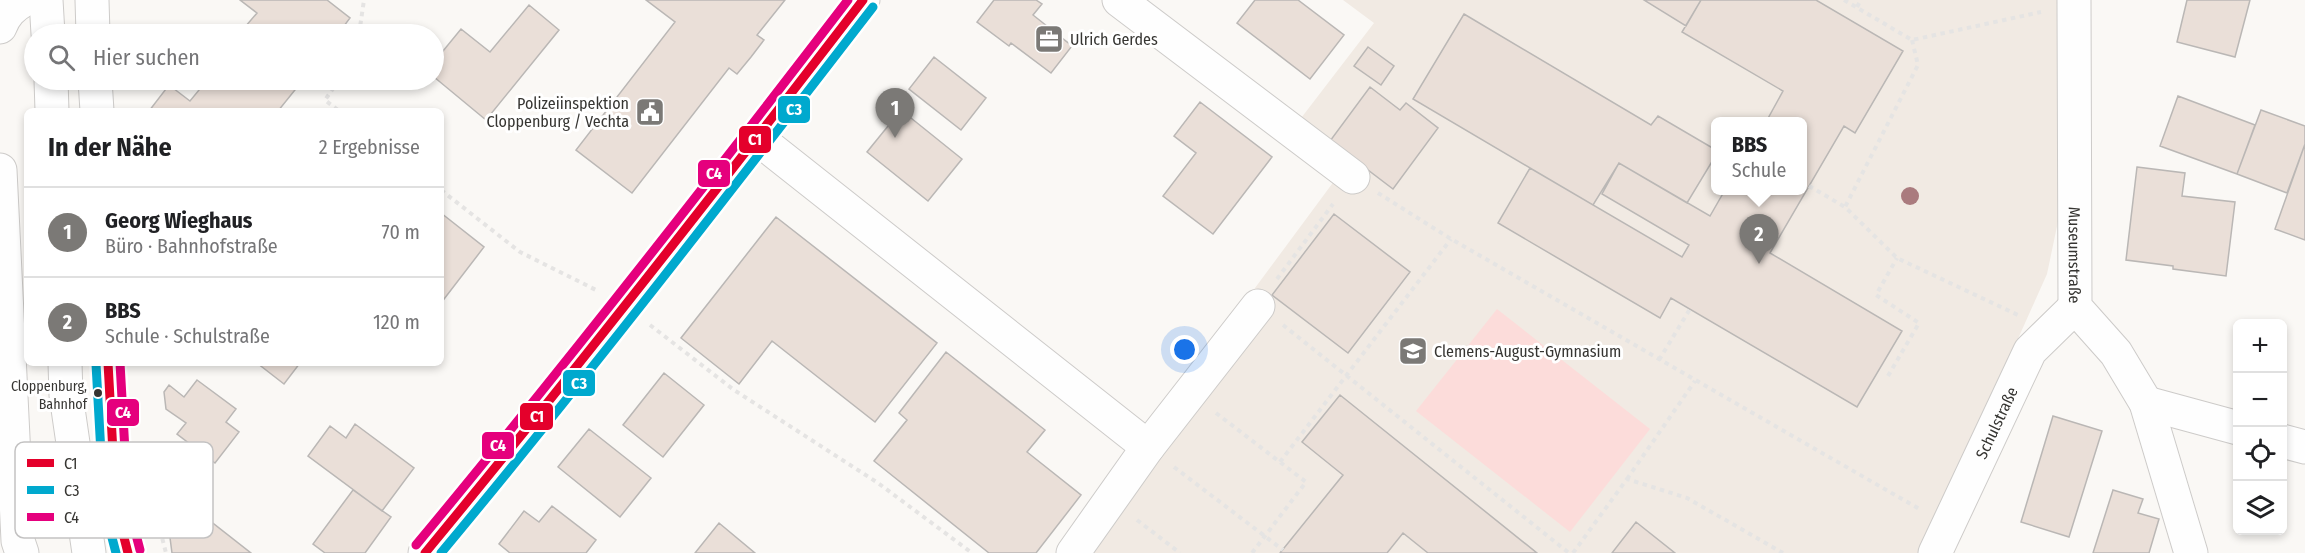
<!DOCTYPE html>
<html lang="de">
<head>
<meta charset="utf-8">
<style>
  :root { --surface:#fff; --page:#f2f2f2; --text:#202124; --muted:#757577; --line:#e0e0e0; --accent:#7b7976 }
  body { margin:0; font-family:"Fira Sans Condensed",sans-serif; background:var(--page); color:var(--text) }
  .controls { position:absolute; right:18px; bottom:18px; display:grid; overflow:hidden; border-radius:9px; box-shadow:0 3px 9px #0003 }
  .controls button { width:54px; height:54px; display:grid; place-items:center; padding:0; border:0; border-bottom:2px solid var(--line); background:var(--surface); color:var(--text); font:30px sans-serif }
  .you { position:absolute; left:1185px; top:350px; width:21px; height:21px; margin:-15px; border:4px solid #fff; border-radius:50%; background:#1a73e8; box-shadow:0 0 0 9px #1a73e833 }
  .badge { display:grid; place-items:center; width:39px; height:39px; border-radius:50%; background:var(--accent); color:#fff; font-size:20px; font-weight:700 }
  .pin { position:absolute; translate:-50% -50px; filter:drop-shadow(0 2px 3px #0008) }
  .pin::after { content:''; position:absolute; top:32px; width:21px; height:18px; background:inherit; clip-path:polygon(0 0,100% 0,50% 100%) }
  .popup { position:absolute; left:1711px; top:117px; width:96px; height:78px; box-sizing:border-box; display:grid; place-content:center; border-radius:9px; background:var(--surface); filter:drop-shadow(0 2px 4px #0005); font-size:20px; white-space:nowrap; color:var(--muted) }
  .popup b { font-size:22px; color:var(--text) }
  .popup::after { content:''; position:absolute; left:50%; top:100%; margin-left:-12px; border:12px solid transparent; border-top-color:var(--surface) }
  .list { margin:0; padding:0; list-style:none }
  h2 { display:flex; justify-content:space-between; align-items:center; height:78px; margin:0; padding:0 24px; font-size:26px }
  h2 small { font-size:20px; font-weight:400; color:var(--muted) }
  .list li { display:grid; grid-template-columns:39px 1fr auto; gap:18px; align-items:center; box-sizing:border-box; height:90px; padding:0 24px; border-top:2px solid var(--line) }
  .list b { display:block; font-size:22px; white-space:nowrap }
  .list p { margin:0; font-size:20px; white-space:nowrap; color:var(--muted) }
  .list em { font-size:20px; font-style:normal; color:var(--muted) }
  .icon { flex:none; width:33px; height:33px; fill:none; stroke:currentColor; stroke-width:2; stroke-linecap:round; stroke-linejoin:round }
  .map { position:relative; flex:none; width:2305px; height:553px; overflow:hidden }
  .search { position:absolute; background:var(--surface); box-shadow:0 3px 9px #0003; left:24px; top:24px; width:420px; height:66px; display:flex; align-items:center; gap:15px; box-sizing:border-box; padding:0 21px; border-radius:33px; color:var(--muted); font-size:22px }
  .panel { position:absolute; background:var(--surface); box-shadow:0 3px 9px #0003; left:24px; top:108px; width:420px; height:258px; border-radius:9px }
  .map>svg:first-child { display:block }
  .built { fill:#f1eae3; fill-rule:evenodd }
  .green { fill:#fcdcda }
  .building { fill:#eadfd8; stroke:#bab7b5; stroke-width:1.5 }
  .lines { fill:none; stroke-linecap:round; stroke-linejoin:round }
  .minor-casing { stroke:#cdcbc9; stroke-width:35 }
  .path { stroke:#e5e4e3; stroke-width:4; stroke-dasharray:4.5 4.5; stroke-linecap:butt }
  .minor { stroke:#fefefe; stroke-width:33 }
  .bus-1-casing { stroke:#fff; stroke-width:14 }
  .bus-2-casing { stroke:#fff; stroke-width:14 }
  .bus-3-casing { stroke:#fff; stroke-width:14 }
  .bus-1 { stroke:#e4002b; stroke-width:9 }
  .bus-2 { stroke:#00a9ce; stroke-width:9 }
  .bus-3 { stroke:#e5007d; stroke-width:9 }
  .tree { fill:#aa7b7e }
  .bus-dot { fill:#363532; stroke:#fff; stroke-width:2 }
  .labels { text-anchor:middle; stroke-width:6; stroke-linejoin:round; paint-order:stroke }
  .bus-label { font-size:14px; fill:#363532; stroke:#fff; text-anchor:end }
  .poi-label { font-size:16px; fill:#363532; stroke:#fff; text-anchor:start }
  .street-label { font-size:16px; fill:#363532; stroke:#fff }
  .key { fill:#fff; stroke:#c3c2c2; stroke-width:1.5 }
  .key-label { font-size:16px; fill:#363532 }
  .line-badge { stroke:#fff; stroke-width:2 }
  .badge-label { font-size:16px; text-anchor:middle; font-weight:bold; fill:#fff }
</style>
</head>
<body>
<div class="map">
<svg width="2305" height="553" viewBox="0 0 2305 553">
  <rect width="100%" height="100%" fill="#faf8f5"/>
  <path class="built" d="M1343,0H2058L2060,212L2047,274L1922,553H1059L1346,165L1295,126L1374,23ZM1716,122H1802V190H1716Z"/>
  <path class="green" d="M1497,309L1650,429L1570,532L1416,411Z"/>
  <path class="building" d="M240,0H327L350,18L338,34H239L257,13Z
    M646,0H785L757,35L764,40L751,57L737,74L729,68L632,193L576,150L675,22Z
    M994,0H1036L1042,4L1033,15L1072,46L1051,73L1011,43L1009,46L977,22Z
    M1255,0H1298L1344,35L1310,79L1237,23Z
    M1644,0H1701L1686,26Z
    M1701,0H1816L1903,51L1855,133L1844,126L1770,253L1902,331L1857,407L1671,298L1660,318L1498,223L1530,168L1682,257L1689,245L1602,194L1619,163L1710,216L1725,190H1802V122H1766L1783,91L1682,32Z
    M2187,0H2250L2235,57L2177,42Z
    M529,5L559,30L486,120L434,77V62L461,29L490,52Z
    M1464,14L1651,125L1658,116L1716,150V155L1687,203L1619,163L1593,205L1413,99Z
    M1368,47L1394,66L1381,85L1354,66Z
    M934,57L986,98L961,130L909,89Z
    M198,80H303L278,111H149L169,85L190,101L204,84Z
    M1370,87L1400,110L1406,103L1438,128L1393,189L1330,141Z
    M2178,96L2255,125L2237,174L2160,146Z
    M1200,102L1272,157L1213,234L1163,196L1196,153L1174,136Z
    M901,110L962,159L928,201L867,152Z
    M2261,110L2305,126V144L2287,193L2237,174Z
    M2305,144V240L2275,229Z
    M2137,167L2185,173L2182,196L2235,202L2226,276L2173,269V266L2126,260Z
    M441,213L484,247L441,303Z
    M1334,214L1410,272L1348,353L1272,295Z
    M776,217L937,343L875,422L772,341L739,384L681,338Z
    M946,352L1045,430L1027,452L1081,495L1036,553H989L874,461L907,420L899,413Z
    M257,363H300L284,384Z
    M664,373L704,405L663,457L623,425Z
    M197,380L236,409L226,422L239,432L215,463L177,434L186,423L166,409L164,392L169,385L184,397Z
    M1340,395L1537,553H1428L1403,533L1387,553H1280L1343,475L1302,442Z
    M2053,416L2102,431L2069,537L2021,522Z
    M355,424L414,468L382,511L308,456L330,426L346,438Z
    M589,429L651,478L620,517L558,467Z
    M163,484L251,553H172Z
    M353,490L391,517L365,553H325L313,544Z
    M2113,490L2143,499L2138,513L2159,519L2149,553H2093Z
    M552,506L596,540L586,553H510L499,544L524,511L539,522Z
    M1636,522L1675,553H1612Z
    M719,523L755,553H695Z"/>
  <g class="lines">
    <g class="minor-casing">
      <g id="minor">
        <path d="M46,0L48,34"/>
        <path d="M92,0L93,34"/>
        <path d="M1119,0L1353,177"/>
        <path id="s1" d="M2074,0L2075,307L2116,353L2146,403L2191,553"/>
        <path d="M0,27C5,14 12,7 24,0"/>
        <path d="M51,80L52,111"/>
        <path d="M95,80L97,111"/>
        <path d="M757,138L1148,447"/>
        <path d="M0,170L16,499L18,541L22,553"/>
        <path d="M65,363L66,395L89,553"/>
        <path d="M108,363L116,506L128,553"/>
        <path d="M2146,403L2238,428"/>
        <path d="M2282,441L2305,447"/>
        <path d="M425,553L504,458L757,138L863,0"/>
        <path d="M1073,553L1148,447L1258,306"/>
        <path id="s2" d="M1935,553L2030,351L2075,307"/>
      </g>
    </g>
    <path class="path" d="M1844,0L1912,40L2041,12
      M1857,7L1861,0
      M359,34L364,0
      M1912,40L1918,65L1845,207L1897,258L2020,316
      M339,80L325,100L339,111
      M1809,186L1845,207
      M441,190L520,252L596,290
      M1378,193L1451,239L1921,510
      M1277,279L1333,204
      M650,325L734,390L878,483L972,553
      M1283,325L1569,553
      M1659,360L1690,309
      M1888,376L1919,323L1876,295L1897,258
      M1216,413L1306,482L1252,553
      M148,450L158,522L166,553
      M1280,462L1451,239
      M1174,467L1283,550
      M1627,479L1695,381
      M1137,520L1180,553
      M1573,553L1627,479L1687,498L1783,553"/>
    <use href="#minor" class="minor"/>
    <g class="bus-1-casing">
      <path id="bus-1" d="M108,363L116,506L128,553
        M425,553C575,372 720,186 863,0"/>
    </g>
    <g class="bus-2-casing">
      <path id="bus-2" d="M96,364L104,507L116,553
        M441,553C589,375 731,191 873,7"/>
    </g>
    <g class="bus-3-casing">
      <path id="bus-3" d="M120,363L128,504L140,550
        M416,545C564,367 707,184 848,0"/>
    </g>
    <use href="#bus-1" class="bus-1"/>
    <use href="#bus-2" class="bus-2"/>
    <use href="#bus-3" class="bus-3"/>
  </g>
  <circle class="tree" cx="1910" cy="196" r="9"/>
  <defs>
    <g id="office-square" transform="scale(1.5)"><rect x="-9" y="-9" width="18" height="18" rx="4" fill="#7b7976" stroke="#fff"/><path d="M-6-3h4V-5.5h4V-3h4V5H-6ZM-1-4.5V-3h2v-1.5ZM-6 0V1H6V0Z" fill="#fff"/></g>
    <g id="civic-square" transform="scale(1.5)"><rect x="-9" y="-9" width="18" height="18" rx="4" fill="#7b7976" stroke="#fff"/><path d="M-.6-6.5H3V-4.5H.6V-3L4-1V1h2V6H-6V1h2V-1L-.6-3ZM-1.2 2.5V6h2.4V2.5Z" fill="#fff"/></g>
    <g id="school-square" transform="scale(1.5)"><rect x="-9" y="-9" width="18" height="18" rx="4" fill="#7b7976" stroke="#fff"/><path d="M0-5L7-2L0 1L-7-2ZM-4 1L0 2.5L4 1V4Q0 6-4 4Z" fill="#fff"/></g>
  </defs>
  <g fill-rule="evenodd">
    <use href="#office-square" x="1049" y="39"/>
    <use href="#civic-square" x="650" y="112"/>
    <use href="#school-square" x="1413" y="351"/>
  </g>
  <circle class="bus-dot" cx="98" cy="393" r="5"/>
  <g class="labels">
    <g class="bus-label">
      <text x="87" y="391">Cloppenburg,<tspan x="87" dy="18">Bahnhof</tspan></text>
    </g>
    <g class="poi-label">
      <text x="1070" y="45">Ulrich Gerdes</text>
      <text x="629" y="109" text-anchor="end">Polizeiinspektion<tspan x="629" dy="18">Cloppenburg / Vechta</tspan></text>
      <text x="1434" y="357">Clemens-August-Gymnasium</text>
    </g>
    <g class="street-label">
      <text dy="6" stroke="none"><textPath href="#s1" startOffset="255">Museumstraße</textPath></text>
      <text dy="6" stroke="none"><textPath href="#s2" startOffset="144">Schulstraße</textPath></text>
    </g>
  </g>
  <rect x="15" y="442" width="198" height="96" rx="9" class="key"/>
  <rect x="27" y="459" width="27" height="8" fill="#e4002b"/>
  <rect x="27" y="486" width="27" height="8" fill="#00a9ce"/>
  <rect x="27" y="513" width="27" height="8" fill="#e5007d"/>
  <g class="key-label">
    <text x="64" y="469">C1</text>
    <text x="64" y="496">C3</text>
    <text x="64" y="523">C4</text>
  </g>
  <g class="line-badge">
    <rect x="777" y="95" width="34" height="29" rx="6" fill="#00a9ce"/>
    <rect x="738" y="125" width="34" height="29" rx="6" fill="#e4002b"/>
    <rect x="697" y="159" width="34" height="29" rx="6" fill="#e5007d"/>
    <rect x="562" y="369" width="34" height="28" rx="6" fill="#00a9ce"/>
    <rect x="106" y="398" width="34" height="29" rx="6" fill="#e5007d"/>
    <rect x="519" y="402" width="35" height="29" rx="6" fill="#e4002b"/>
    <rect x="481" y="431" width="34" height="29" rx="6" fill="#e5007d"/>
  </g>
  <g class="badge-label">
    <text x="794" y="115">C3</text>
    <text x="755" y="145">C1</text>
    <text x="714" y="179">C4</text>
    <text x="579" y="389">C3</text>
    <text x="123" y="418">C4</text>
    <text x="537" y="422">C1</text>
    <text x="498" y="451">C4</text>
  </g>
</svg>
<div class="controls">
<button>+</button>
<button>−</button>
<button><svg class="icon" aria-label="locate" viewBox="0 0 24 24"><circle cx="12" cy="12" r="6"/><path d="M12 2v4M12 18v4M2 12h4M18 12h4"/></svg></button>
<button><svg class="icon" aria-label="layers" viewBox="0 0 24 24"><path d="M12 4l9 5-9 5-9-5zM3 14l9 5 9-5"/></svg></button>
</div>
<div class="you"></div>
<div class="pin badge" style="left:895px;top:138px">1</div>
<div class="pin badge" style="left:1759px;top:264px">2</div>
<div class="popup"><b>BBS</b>Schule</div>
<div class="search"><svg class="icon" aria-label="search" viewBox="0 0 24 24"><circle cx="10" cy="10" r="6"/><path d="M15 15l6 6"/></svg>Hier suchen</div>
<section class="panel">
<h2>In der Nähe<small>2 Ergebnisse</small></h2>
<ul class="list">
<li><span class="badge">1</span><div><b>Georg Wieghaus</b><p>Büro · Bahnhofstraße</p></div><em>70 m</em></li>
<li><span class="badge">2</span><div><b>BBS</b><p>Schule · Schulstraße</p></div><em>120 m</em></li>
</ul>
</section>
</div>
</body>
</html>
